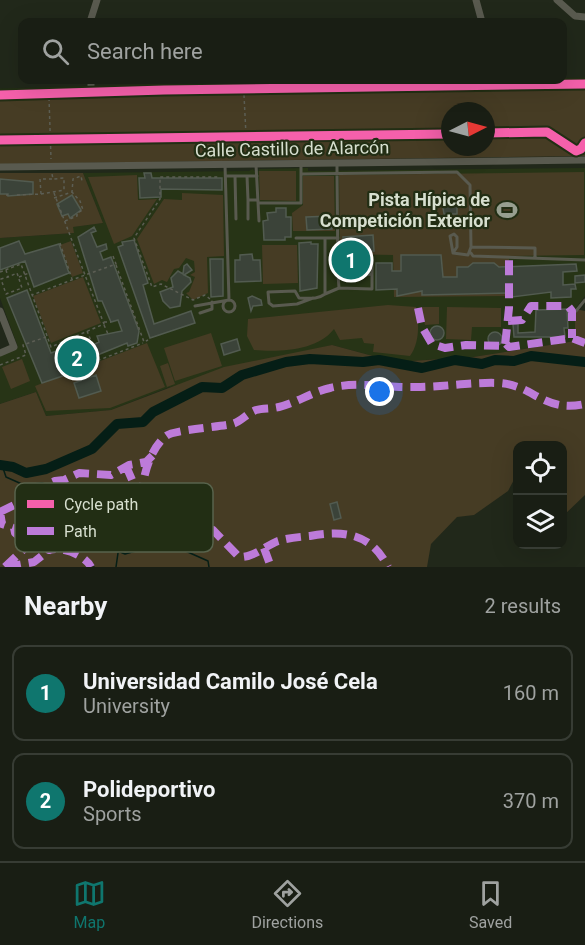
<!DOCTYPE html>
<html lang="en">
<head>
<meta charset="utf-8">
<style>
  :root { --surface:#191e14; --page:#22271d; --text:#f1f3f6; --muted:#9fa2a0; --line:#373c34; --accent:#0f766e }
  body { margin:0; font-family:Roboto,sans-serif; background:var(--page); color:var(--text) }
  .controls { position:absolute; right:18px; bottom:18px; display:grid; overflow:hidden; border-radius:12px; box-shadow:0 6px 24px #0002 }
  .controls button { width:54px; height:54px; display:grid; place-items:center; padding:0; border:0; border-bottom:2px solid var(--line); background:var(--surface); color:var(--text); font:30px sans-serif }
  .compass { position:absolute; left:441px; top:102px; width:54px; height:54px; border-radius:50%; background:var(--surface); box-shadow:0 6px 24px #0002; rotate:84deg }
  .you { position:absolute; left:380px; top:392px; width:21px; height:21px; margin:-15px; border:4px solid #fff; border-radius:50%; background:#1a73e8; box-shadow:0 0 0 9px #1a73e833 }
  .badge { display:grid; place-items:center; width:39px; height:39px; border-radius:50%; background:var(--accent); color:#fff; font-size:20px; font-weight:700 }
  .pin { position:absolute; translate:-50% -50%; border:3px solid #fff; box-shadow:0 2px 6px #0006 }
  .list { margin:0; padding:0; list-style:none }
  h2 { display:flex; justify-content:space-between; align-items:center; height:78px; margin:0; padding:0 24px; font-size:26px }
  h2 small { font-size:20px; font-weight:400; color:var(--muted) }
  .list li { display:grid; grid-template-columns:39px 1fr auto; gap:18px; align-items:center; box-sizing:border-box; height:96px; margin:0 12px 12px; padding:0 12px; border:2px solid var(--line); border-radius:12px }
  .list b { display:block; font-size:22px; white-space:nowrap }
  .list p { margin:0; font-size:20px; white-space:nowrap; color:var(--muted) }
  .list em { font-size:20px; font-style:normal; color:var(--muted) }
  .icon { flex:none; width:33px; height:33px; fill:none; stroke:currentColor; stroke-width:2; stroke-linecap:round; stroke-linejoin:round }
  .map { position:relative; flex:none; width:585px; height:567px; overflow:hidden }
  .search { position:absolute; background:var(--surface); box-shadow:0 6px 24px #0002; left:18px; right:18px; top:18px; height:66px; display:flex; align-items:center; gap:15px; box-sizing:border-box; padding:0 21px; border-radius:12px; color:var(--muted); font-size:22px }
  .sheet { height:294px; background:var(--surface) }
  nav { display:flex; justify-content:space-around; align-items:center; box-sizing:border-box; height:84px; border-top:2px solid var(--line); background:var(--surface); font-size:16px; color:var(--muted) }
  nav a { display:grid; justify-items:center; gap:3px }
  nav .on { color:var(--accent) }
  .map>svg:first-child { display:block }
  .built { fill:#273416 }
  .green { fill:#463c24; fill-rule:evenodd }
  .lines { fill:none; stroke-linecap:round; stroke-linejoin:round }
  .stream { stroke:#051e16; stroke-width:1.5 }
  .river { stroke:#051e16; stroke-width:10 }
  .building { fill:#3b4339; stroke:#525b50; stroke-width:1.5 }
  .path { stroke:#5c5e54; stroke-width:1.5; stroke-dasharray:3 3; stroke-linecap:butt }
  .lane { stroke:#595a4f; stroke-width:3 }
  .street { stroke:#595a4f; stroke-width:7 }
  .quiet { stroke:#bd7bd9; stroke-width:8; stroke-dasharray:15 8; stroke-linecap:butt }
  .cycleway-casing { stroke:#222e14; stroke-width:13 }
  .cycleway { stroke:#f560ab; stroke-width:9 }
  .labels { text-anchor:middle; stroke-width:4.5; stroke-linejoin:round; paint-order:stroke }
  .street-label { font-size:18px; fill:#d7dfcf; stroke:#222e14 }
  .poi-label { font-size:18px; font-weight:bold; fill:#d7dfcf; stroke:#222e14; text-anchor:end }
  .key { fill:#222e14; stroke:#58634c; stroke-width:1.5 }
  .key-label { font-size:16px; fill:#d7dfcf }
</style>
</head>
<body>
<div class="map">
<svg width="585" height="567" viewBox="0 0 585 567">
  <rect width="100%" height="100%" fill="#21281a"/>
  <path class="built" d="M308,168V171L585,168V296L575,309L576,341L473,357L395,362L332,345L167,388L111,410L46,416L36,392L0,404V355L18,347L0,298V238L74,233L72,227L103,223L83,173L249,171L253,169L254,171H259V169Z"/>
  <path class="green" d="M585,89V156L0,164V97ZM450,111H486V147H450Z
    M259,171H296V201L260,200Z
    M584,172V255L509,256V296L394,297L393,255L340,254L339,175Z
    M0,173H83L103,223L73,227L74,233L0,238Z
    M137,175L138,200L157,199L132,236L114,244L88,177Z
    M303,176H334L335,231H293L292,213L303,205Z
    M182,193L223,195L224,256L207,257L208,293L193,300L186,293L189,292L195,277L190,275L195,272L194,261L186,258L179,268L174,269L167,282L162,280L154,284L137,239L164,199L182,200Z
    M71,241L83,273L72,277L60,245Z
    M262,245H297L298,283L263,284Z
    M83,277L101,323L51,343L33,296Z
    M388,305L416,307C419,323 420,342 410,356L373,352L374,344L364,343L362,338L340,340L334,329C317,351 280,352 254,350L247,336L248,319Z
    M421,307H439V324L425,325Z
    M447,307L501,308V327H472L471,340L446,339Z
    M575,309L585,311V495L563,516L562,446H518L517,474L508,491L474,515L457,517L431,544L427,567H95L93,563L90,567H0V404L36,392L46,416L111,410L224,367L332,345L395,362L473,357L575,341Z
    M211,333L222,366L175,381L164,348Z
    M147,343L165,387L110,408L46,411L35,386Z
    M22,359L30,381L11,389L2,367Z
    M168,363L175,384L167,387L160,366Z"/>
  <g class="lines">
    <path class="stream" d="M2,465L6,477L24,485L42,483L80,495L94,509L103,538L118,551L125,554L143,549H181L208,561L209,567
      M116,567L118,553"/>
    <path class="river" d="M0,465L13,467L26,473L46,469L92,449L117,424L143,422L153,412L202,387L222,388L242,375L286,362L310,359L363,362L379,360L422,368L455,360L482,364L495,360L514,361L531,356L585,362"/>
  </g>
  <path class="building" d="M144,173H151L152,178H222V190L161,189V197L140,198L139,178H145Z
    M0,179L33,182V194L8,196V194H0Z
    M72,195L81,210L70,218L68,214L62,216L57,204Z
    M442,202H457V214H444Z
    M276,208H286V217H291V237H285V240H264L263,221L268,220L267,213L276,212Z
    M331,216L332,229L307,230L306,217Z
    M94,227L96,231L91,233L97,247L106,244L107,249L100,252L103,260L111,257L139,331L137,343L128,346L127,343L95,356L98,364L42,383L7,298L27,290L51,353L89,339L91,346L99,342L97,336L122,331L118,320L111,322L102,301H98L78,237Z
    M373,235L374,251L344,252L343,237Z
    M134,240L148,283L143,285L154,324L191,311L195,323L150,338L118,247L123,245L122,242Z
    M19,241L25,254L59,244L69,273L34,287L25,261L0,270V248Z
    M311,242V244H318L317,288L300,291L299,243Z
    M252,254L253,260H260L261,281L235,282V260H240V255Z
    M401,255H441L443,277H457V267H468L473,263H494L499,267L576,264L577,271L563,272V285L575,284L576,289H571V297L551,298V292L512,297V293L422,295V291L397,296V289L376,290V263H392V271H401Z
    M210,259H223V296L211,297Z
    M187,264L192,270L184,275L190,278L191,282L182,291L180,306L170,308L163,301L160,292L173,287L171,278L178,271L183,274L184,266Z
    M585,275V282L575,283V276Z
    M252,296L261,300L262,305L253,306L251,311L248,298Z
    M567,309L568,328H564L565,337H514L513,324H518V333L535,332L536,310Z
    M430 333a7 7 0 1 1 14 0a7 7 0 1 1-14 0Z
    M488 339a7 7 0 1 1 14 0a7 7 0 1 1-14 0Z
    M237,339L240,350L224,355L221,344Z
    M96,375L101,391L79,398L74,383Z
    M337,502L341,518L334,520L330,504Z"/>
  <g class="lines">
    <path class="path" d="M244,95L246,135
      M49,98L51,159
      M486,133L547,132L576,151L581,149L585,143
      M0,140L450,134
      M54,193L85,275L116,264L113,256
      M41,194L64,190V178L54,179
      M6,195H8
      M17,195L41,194L40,179H53L52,174
      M54,198L72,192L73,179L81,176L82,181
      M65,221L77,216V213L83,210L80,201L72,192
      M60,243L72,279
      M116,265L144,342L148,340
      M6,270L8,277L1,279L6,294L22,288L17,273L8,277
      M0,272L21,264C31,292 41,319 51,347L104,324L85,275L32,295
      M19,277L29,273
      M210,299L205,295L193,300L161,284L152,287L134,238L160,199V177H220
      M104,322H111
      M104,325L108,334
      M87,331L99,360L143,343
      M0,365L26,355L23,345L46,337"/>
    <path class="lane" d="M337,164V173L338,275L339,288L372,289V261H338
      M256,165L259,221
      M301,174L457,172L470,185L471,247L535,248V258
      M226,176H257
      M235,176L236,219
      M247,176L248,200H258
      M248,200V219
      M258,203H301V164
      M296,238H325V294C317,300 309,298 299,298L295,291L268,292L269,303L273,306L297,304L313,298
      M325,238H338
      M453,253L450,236L454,234L457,237V247L453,253L468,255L471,247
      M471,253L473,256L585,260
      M338,275L372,274
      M325,294L339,288
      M223 306a6 6 0 1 1 12 0a6 6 0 1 1-12 0Z
      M195,306L229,300L225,165
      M576,311L585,300
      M200,313L212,309V302"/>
    <path class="street" d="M476,0L482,22
      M557,0L575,16L585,17
      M90,22L97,0
      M91,80V94
      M0,95L164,90L585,84
      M0,167L585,160
      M0,311L14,347L0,353"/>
    <path class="quiet" d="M418,308L422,327L432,344L445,348L466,345L505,346L509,308V257
      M508,321L522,320L531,306H568L572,311V338
      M506,344L509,347L572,338L585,343
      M126,466L143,505L153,515L213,530L239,557C253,558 265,546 278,541C288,538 299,537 310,536C344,530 371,533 388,567
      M141,498C143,477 149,450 166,436C173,430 219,427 232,424C241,422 247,413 256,410C263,408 271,409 279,407C296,403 312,392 330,388C358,381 388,388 416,387C444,387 471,382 499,383C534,385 543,413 585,404
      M0,512L2,524L14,528L15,533L26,542L27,546
      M0,512L31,497
      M51,532L31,497L44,493L48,484L55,481L64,480L79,473L111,475L129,465L146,462L153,455
      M264,548L271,567
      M5,567L27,546L44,540L51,532L49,550C62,546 85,555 91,567
      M6,567L34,562L49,550"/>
    <g class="cycleway-casing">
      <path id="cycleway" d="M0,95L164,90L585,84
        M486,133L547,132L576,151L581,149L585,143
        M0,140L450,134"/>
    </g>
    <use href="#cycleway" class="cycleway"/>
  </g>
  <defs>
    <g id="stadium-bare" transform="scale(1.62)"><path d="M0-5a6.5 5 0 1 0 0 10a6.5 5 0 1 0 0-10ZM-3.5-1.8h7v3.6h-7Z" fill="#979f90" stroke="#222e14" stroke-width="2.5" paint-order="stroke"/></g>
  </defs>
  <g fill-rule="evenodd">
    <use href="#stadium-bare" x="507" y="210"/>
  </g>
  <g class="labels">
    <g class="street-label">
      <text transform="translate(292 149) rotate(-1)" y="6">Calle Castillo de Alarcón</text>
    </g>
    <g class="poi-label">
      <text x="490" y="206">Pista Hípica de<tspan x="490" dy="21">Competición Exterior</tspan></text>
    </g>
  </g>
  <rect x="15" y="483" width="198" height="69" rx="9" class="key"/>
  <rect x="27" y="500" width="27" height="8" fill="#f560ab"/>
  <rect x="27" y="527" width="27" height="8" fill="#bd7bd9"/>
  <g class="key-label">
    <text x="64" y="510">Cycle path</text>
    <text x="64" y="537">Path</text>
  </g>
</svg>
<div class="controls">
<button><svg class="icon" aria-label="locate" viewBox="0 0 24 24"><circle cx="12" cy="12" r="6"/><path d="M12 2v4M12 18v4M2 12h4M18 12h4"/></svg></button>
<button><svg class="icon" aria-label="layers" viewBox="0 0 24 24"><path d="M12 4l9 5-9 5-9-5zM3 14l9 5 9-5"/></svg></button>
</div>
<svg class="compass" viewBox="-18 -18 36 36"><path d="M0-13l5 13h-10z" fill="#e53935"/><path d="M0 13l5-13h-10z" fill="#9fa2a0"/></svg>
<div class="you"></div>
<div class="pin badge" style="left:351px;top:260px">1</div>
<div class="pin badge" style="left:77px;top:358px">2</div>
<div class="search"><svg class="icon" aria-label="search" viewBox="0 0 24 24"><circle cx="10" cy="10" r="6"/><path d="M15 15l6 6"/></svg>Search here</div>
</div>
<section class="sheet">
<h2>Nearby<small>2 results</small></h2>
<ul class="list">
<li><span class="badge">1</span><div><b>Universidad Camilo José Cela</b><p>University</p></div><em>160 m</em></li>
<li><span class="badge">2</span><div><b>Polideportivo</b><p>Sports</p></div><em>370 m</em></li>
</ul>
</section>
<nav>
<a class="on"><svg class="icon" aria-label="map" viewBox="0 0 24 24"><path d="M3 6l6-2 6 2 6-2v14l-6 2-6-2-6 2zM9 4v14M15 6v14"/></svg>Map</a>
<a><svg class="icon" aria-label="directions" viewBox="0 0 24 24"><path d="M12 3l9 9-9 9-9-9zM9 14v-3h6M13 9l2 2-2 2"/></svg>Directions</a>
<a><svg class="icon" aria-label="saved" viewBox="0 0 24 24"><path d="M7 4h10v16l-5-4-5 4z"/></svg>Saved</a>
</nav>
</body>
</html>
